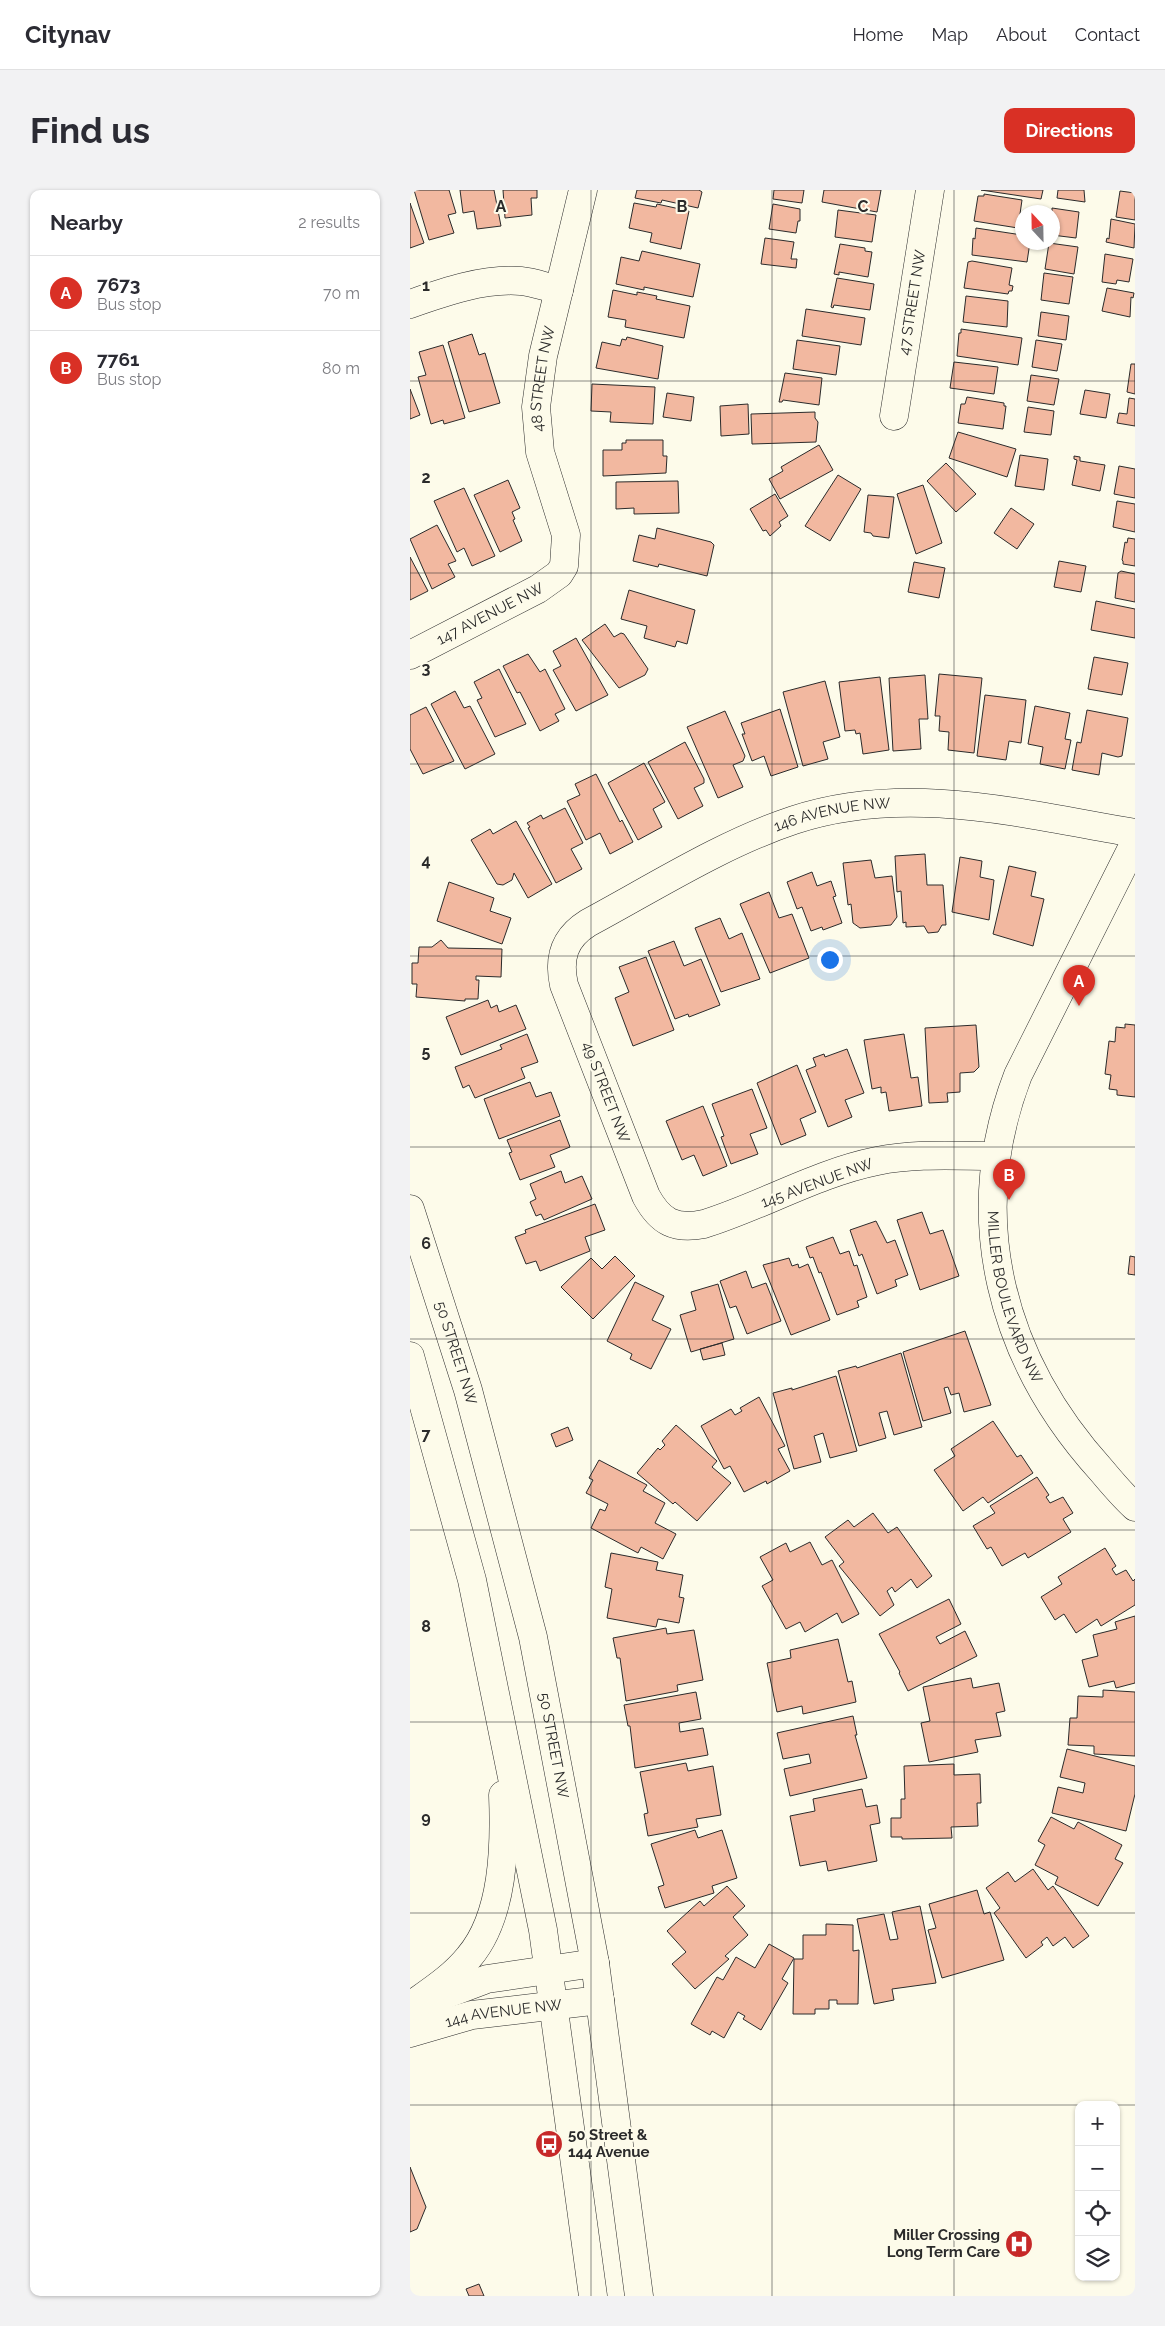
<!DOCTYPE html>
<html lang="en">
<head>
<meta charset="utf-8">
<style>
  :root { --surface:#fff; --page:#f2f2f3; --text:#2b2b33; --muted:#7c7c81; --line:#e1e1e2; --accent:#d93025 }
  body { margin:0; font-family:Raleway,sans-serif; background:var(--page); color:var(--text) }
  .controls { position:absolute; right:15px; bottom:15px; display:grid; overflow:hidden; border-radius:10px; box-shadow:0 1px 4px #0004 }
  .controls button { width:45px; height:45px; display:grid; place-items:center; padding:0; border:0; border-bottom:1px solid var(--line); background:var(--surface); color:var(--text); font:25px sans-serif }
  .compass { position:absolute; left:605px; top:15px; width:45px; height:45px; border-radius:50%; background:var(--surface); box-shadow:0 1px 4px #0004; rotate:338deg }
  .you { position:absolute; left:419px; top:769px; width:18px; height:18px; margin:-12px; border:4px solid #fff; border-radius:50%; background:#1a73e8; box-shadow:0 0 0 8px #1a73e833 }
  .badge { display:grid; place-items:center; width:32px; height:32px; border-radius:50%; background:var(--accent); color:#fff; font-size:16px; font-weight:700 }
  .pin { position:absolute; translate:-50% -41px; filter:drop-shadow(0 1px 2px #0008) }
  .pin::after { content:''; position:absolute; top:26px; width:18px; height:15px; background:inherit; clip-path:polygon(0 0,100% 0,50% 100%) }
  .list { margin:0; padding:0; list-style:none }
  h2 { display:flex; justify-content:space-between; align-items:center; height:65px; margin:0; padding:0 20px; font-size:21px }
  h2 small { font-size:16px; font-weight:400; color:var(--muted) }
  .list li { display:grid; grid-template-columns:32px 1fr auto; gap:15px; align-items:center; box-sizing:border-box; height:75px; padding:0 20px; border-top:1px solid var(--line) }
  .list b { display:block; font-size:19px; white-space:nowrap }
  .list p { margin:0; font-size:16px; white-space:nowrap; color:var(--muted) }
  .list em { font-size:16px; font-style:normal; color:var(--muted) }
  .icon { flex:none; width:28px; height:28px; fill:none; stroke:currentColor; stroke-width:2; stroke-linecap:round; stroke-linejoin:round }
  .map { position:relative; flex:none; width:725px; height:2106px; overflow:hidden; border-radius:10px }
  header { display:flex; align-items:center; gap:30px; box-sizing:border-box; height:70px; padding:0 25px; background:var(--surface); border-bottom:1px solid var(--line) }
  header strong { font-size:24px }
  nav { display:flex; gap:28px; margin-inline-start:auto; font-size:18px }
  .intro { display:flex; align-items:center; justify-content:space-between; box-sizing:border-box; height:120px; padding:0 30px }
  h1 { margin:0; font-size:35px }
  .button { padding:12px 22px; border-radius:10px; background:var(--accent); color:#fff; font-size:18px; font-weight:700 }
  main { display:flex; gap:30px; padding:0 30px }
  aside { flex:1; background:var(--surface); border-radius:10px; box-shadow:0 1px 4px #0004 }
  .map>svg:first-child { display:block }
  .building { fill:#f2b8a0; stroke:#2b2b2b }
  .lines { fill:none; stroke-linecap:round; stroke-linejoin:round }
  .minor-casing { stroke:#2b2b2b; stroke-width:29 }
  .major-casing { stroke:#2b2b2b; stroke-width:29 }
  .minor { stroke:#fdfbea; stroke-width:28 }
  .major { stroke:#fdfbea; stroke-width:28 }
  .grid { fill:none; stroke:#2b2b2b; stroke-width:1; stroke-opacity:0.55 }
  .labels { text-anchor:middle; stroke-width:4; stroke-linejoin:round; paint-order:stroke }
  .street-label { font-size:15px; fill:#2b2b2b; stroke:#fdfbea }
  .poi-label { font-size:15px; font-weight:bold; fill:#2b2b2b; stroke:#fdfbea; text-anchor:start }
  .grid-label { font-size:16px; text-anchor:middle; font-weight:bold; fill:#2b2b2b; stroke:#fdfbea; stroke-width:4; stroke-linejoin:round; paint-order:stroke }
</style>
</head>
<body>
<header>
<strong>Citynav</strong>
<nav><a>Home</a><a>Map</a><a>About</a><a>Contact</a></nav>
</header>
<div class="intro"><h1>Find us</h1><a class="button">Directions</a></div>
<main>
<aside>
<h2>Nearby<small>2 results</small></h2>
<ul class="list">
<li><span class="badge">A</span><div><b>7673</b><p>Bus stop</p></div><em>70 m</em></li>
<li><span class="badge">B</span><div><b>7761</b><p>Bus stop</p></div><em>80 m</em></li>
</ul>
</aside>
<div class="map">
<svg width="725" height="2106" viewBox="0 0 725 2106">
  <rect width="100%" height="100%" fill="#fdfbea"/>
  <path class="building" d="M4,0H39L46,23L38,25L44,43L19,50Z
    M50,0H84L91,36L67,39L64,21L53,23Z
    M93,0H127V8H121L122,25L95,28Z
    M227,0H289L292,2L288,18L252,10L251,13L225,8Z
    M364,0H394L392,13L363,9Z
    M414,0H471L467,22L412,12Z
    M571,0H633L631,9Z
    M648,0H674L675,12L647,8Z
    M710,1L725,3V30L706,27Z
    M574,4L612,10L608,38L564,31L568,6H574Z
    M0,13L14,53L0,58Z
    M224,13L246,17L247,14L279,21L271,59L240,52L242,43L219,38Z
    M363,14L390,19V31H388L386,43L359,39Z
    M642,18L669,22L666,48L642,45Z
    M428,20L466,25L462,52L425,47Z
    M701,29L725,34L724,58L696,52L697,48L699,49Z
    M566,38L612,45V52H620L617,72L562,65L563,48L565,49Z
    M355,48L384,52L381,69H387L386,78L351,74Z
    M639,53L668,57L664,84L635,79Z
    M430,54L455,58V61L462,62L458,87L429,82V85L424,84Z
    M232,61L290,74L283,107L234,97V100L206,94L211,67L229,71Z
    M695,64L723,69L719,92L707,90L706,94L692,92Z
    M562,71L602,78L599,95L603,96L602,101H599L598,104L554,98L558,72Z
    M634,83L663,87L659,114L631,110Z
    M427,88L464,94L460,120L424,115L423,118L421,117Z
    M697,98L724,103L723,108L721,107L720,127L692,121Z
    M203,100L227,105V102L247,106L246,109L280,116L274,148L215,137L216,130L198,127Z
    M556,106L598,111L597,137L553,132Z
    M396,119L455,128L451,155L392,146Z
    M631,122L659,126L656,150L628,146Z
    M551,139L612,148L608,175L547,166L549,143H551Z
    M62,144L69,165L75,163L90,213L59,222L38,152Z
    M217,147L253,156L248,189L186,178L192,152L210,156L212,149L216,150Z
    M387,150L430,156L426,185L383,179Z
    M626,150L652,154L647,181L622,177Z
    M33,155L55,228L34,234L33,230L21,234L8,187L16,185L9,162Z
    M544,172L588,177L584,204L540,198Z
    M721,174H725V204L717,202Z
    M375,183L412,188L409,215L373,210L372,212H369Z
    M621,185L649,189L644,215L617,211Z
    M182,194L245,197L243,234L200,232L201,222L181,221Z
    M0,199L10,225L0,229Z
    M675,200L700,204L696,228L670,224Z
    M257,203L284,207L281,231L253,227Z
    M557,207L594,213V216H596L593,239L548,233L551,214H555Z
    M719,208L725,209V236L707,233L709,223L717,224Z
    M338,214L339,244L311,246L310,216Z
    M618,217L644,221L641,245L614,242Z
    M405,222V228L408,232L406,252L342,254L341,224Z
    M548,242L606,259L597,287L539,268Z
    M216,250H253V266H257L256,283L193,286V260H212V253H216Z
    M409,255L423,280L370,309L359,289L373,281L371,277Z
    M610,265L638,269L634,300L605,296Z
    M664,266L670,267V271L695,275L690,301L662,295L667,270L664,269Z
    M536,273L566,304L546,322L517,291Z
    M709,276L725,279V308L704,304Z
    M428,285L451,299L420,351L395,336Z
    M98,290L110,318L102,322L105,329L103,330L112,351L90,362L64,305Z
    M268,291L269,323L224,324V318L206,319V292Z
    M513,295L532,353L506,364L487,304Z
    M54,298L85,366L62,376L54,358L47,362L24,311Z
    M365,304L378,326L369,332L371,336L360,346L356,340L353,341L340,319Z
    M458,305L484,307L479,348L463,346L461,343L454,342Z
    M707,311L725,314V342L703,337Z
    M601,318L624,334L607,359L584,343Z
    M27,335L46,371L38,374L45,387L22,399L0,349Z
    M247,338L301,352L304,355L297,386L249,374L248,377L223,371L229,345L245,349Z
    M718,348L725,349V376L713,374V371L712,370L715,352L717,353Z
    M0,367L18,401L0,410Z
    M649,371L676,376L671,402L644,397Z
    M504,372L535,378L529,408L498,402Z
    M711,381L725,384V412L705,408L708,383Z
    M219,400L285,420L277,454L267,451L265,457L234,448L237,436L211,429Z
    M686,411L725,419V448L681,440Z
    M195,434L204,447L211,443L214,444L238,479L235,485L209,498L172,450Z
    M166,448L198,505L166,521L143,480L151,476L143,461Z
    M118,464L130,482L135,479L155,519L145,524L149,531L130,541L110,502L107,503L93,476Z
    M684,467L718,473L712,505L678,499Z
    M89,479L116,534L85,547L67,510L72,508L64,492Z
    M529,484L572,488L564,563L538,560L539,542L529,541L530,526H525Z
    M515,485L518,529H509L511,559L483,561L479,488Z
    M470,487L479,560L453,564L450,543L446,544L445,540L435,541L429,492Z
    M415,491L430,547L413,552L418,569L393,576L373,502Z
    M45,501L54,518L60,516L85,564L55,579L21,514Z
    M575,505L616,510L611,553L599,551L596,570L567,566Z
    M625,516L660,523L655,549L661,550L655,579L630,574L633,557L618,554Z
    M16,517L44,571L13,584L0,559V525Z
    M370,519L388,577L361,586L354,566L342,571L332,544H335L331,533Z
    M677,520L718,528L712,566L708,567L692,563L689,585L662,580L667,552L671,553Z
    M315,521L335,566L333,571L323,575L333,597L308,608L277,537Z
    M275,552L294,589V593L284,598L293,616L268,629L238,572Z
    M234,573L255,612L243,619L252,637L228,650L198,593Z
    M186,584L210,632L212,630L223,652L200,664L190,643L176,650L157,611L170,605L165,594Z
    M155,618L173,653L161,659L172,679L146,693L118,638L120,637L117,633L131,625L133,629Z
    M106,631L142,694L118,708L104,683L102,690L93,695L87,694L61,650L80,639L83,644Z
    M515,664L517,695H533L536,735H532L528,742L518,743L514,736L496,737V732L493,733L491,701L487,702L485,666Z
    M550,667L572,671L570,687L584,690L579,730L542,722Z
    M461,670L465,688L482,686L487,727L481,735L450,738L443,733L441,714L438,715L433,673Z
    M599,676L626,682L621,706L634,709L623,756L583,744Z
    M402,682L407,696L421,691L426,706L423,707L432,733L413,740L412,737L401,741L392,717L387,719L377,692Z
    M39,692L84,708L80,721L101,728L92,754L27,731Z
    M359,702L369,728L382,724L399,768L360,783L330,714Z
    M310,728L319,749L332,743L350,789L311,802L285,738Z
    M31,750L38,758L92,759L91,787L66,786V790H69L68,809H55V811L6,807L7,794H2V773H8L9,757H22Z
    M264,751L274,776L291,769L310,815L279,827L278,824L265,829L238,761Z
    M236,767L264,840L223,856L205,808L219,802L209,777Z
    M78,810L81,818L87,815L89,822L106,815L116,839L51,865L36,827Z
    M715,834L725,835V907L707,905V900L699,899L701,885L695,884L699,851L705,852L706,837L715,838Z
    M566,835L569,877L564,882L550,883V902L537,903L538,912L519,913L515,838Z
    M117,844L128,872L111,878L115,888L65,908L59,895L53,898L45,877L92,859L90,855Z
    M494,844L501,888L508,887L512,916L479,921L476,902L471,903V897L462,899L454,850Z
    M437,859L454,903L435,910L442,927L418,937L396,880L406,876L403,868L414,864L415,867Z
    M387,875L406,922L390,929L396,945L371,955L347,893Z
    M120,892L126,907L141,902L150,926L89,949L74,909Z
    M342,899L357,938L340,944L348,964L321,974L311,947L314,946L302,914Z
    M293,916L317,976L293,986L284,965L272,970L256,931Z
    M150,930L160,957L140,965L145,977L110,990L99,963L102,962L97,950Z
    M151,981L155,993L172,986L182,1009L134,1030L131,1024L126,1026L120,1012L126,1009L120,994Z
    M185,1014L195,1040L175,1047L180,1061L130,1081L126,1071L116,1074L105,1047L116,1043L115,1040Z
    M512,1022L520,1044L533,1040L549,1086L510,1100L487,1030Z
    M466,1031L477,1053L485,1050L498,1085L485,1090L487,1096L467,1104L452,1064L449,1066L440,1040Z
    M423,1047L430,1064L439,1061L444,1076L447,1075L457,1107L447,1111L449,1117L427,1125L411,1082L409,1083L403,1067L400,1068L396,1057Z
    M205,1066L225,1086L183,1129L151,1097L181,1068L192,1079Z
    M720,1066L725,1067V1085L718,1084Z
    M379,1068L382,1076L388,1074L389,1078L398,1074L420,1130L381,1145L353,1075Z
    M336,1081L342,1098L356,1093L371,1131L337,1144L326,1116L320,1118L310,1091Z
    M225,1092L254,1106L242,1130L261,1139L241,1179L220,1169L222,1164L197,1151Z
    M308,1094L324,1149L281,1162L270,1125L286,1120L281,1102Z
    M555,1141L581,1215L554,1222L549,1203L541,1205L538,1197L534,1198L541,1223L513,1231L493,1162Z
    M312,1153L315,1165L293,1170L290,1159Z
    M491,1163L512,1237L484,1245L477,1221L469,1223L476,1248L449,1256L428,1181L446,1176L447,1178Z
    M426,1186L447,1261L420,1268L413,1243L404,1246L411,1272L384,1279L363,1203L382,1198V1200Z
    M349,1207L375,1256L368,1259L380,1281L357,1294L356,1291L334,1302L320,1276L314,1279L291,1236L321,1219L325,1225L332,1221L330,1218Z
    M583,1231L607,1267L611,1265L623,1283L578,1313L573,1307L553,1321L524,1280L545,1266L541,1259Z
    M266,1235L307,1271L302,1277L321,1293L287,1331L265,1312L263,1314L227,1283L248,1258L250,1260L255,1255L252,1251Z
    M158,1237L163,1250L146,1257L141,1244Z
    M189,1270L237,1295L233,1301L255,1313L245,1333L266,1344L253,1369L231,1357L228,1363L181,1338L190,1319L195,1321L198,1314L176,1303L183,1290L179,1288Z
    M627,1287L639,1305L636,1307L640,1313L653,1307L663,1323L653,1329L661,1342L618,1368L615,1363L592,1376L581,1357L577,1359L563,1336L585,1323L580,1316Z
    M463,1323L478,1343L487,1337L522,1386L507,1398L501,1389L485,1402L482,1397L477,1401L484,1415L470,1426L429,1376L434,1372L415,1347L438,1330L444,1337Z
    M400,1352L412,1375L422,1370L449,1424L432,1433L427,1423L395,1442L390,1432L376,1439L352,1396L363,1390L350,1367L376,1353L380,1362Z
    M695,1358L706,1376L702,1379L706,1385L716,1380L723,1391L725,1389V1415L691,1436L687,1429L666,1443L654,1424L645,1430L631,1407L652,1394L648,1387Z
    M201,1363L248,1372L246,1380L273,1385L269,1407L274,1408L269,1433L248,1429L246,1437L197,1428L202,1399L195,1397Z
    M539,1409L551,1434L526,1447L530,1454L555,1441L567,1466L498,1501L489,1483L490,1482L469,1444Z
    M725,1426V1493L706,1498L704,1491L679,1497L672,1470L688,1466L683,1445L707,1439L705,1432Z
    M256,1438L257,1444L284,1440L293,1490L267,1495L268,1501L216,1511L210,1468H207L203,1448Z
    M428,1449L438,1492L442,1491L446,1512L393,1524L392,1516L367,1522L357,1473L381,1468L380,1460Z
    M561,1488L563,1498L589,1493L595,1521L586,1523L591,1546L565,1550L568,1562L519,1572L511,1533L520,1531L513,1497Z
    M693,1500L725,1502V1566L684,1564V1556L658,1555L660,1528H667L668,1506L693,1507Z
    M286,1502L291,1529L269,1533L270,1542L293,1538L298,1565L225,1578L220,1536H218L214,1515Z
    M443,1526L447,1545H445L457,1588L380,1606L374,1579L401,1573L399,1564L373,1569L367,1543Z
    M657,1559L725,1576V1604L716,1641L642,1623L648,1597L673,1603L675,1593L650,1587Z
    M276,1573L278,1581L303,1576L311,1625L286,1629L288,1637L238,1646L234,1624L238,1623L230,1582Z
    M544,1574V1585L570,1584L571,1613H567L568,1636L541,1637L542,1648L492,1649V1647H481V1628H491V1609H495L494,1576Z
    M452,1599L456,1617L467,1615L470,1633L460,1635L467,1671L418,1681L416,1671L390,1676L380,1626L405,1621L403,1609Z
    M641,1627L664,1639L668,1632L712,1655L705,1669L713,1673L688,1716L645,1694L648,1687L625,1675L635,1655L628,1651Z
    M285,1640L288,1648L312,1640L327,1688L302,1696L304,1703L255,1718L248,1697L254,1695L241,1654Z
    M623,1679L638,1700L643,1696L679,1746L663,1758L655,1747L643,1756L637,1747L631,1752L633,1755L616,1768L584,1723L590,1718L576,1698L598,1682L605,1692Z
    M317,1696L335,1716L323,1727L338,1745L315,1766L319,1769L285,1799L262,1774L276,1762L257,1741L290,1711L294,1716Z
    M567,1700L574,1724L580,1722L594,1770L532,1788L518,1740L526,1738L519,1714Z
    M510,1716L526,1793L482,1799L484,1810L464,1814L447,1729L474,1724L480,1750L488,1749L482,1722Z
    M416,1734L443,1735V1761L449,1760L448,1814H427V1810H419V1819H405V1824H383L384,1769H393V1745H416Z
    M359,1754L384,1768L372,1789L378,1793L351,1840L333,1829L335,1826L328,1822L314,1848L302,1841L300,1845L281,1834L307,1787L313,1790L326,1767L345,1778Z
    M0,1977L16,2017L7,2039L0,2042Z
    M69,2094L74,2106H59L56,2099Z"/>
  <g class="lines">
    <g class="minor-casing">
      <g id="minor">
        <path d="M0,114C34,102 74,88 111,91C123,92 136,97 149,100"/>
        <path id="s1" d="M484,226L520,0"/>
        <path id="s2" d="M0,465L128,399L149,384L154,376L156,345L130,262L126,217L133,166L173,0"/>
        <path id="s3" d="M725,652L608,885C553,1028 591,1170 692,1281C702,1293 713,1306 725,1317"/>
        <path id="s4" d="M585,966C546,966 506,963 467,971C407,983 352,1016 294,1034C265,1040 250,1032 236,1006L154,795C148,768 154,748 178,733C245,697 312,654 384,630C496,593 613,624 725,643"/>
        <path d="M8,1815L77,1789L185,1773"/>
        <path id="s5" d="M0,1843L62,1825L190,1810"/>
      </g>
    </g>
    <g class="major-casing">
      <g id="major">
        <path id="s6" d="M0,1019L58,1200L123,1447L185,1773L229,2106"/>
        <path d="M0,1166L62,1390L133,1740L183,2106"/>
        <path d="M0,1816C21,1801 43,1787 59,1767C94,1726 95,1656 93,1605"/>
      </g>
    </g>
    <use href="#minor" class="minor"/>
    <use href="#major" class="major"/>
  </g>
  <path class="grid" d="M181,0V2106M362,0V2106M544,0V2106M0,191H725M0,383H725M0,574H725M0,766H725M0,957H725M0,1149H725M0,1340H725M0,1532H725M0,1723H725M0,1915H725"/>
  <defs>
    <g id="bus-disc" transform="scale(1.4375)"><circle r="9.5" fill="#c62828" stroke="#fdfbea"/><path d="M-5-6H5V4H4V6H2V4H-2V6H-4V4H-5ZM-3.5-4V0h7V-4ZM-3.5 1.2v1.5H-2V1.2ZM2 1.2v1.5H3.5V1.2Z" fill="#fff"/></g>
    <g id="hospital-disc" transform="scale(1.4375)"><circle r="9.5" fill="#c62828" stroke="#fdfbea"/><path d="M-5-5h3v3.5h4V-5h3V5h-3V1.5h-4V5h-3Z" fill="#fff"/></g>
  </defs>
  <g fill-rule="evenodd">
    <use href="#bus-disc" x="139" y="1954"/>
    <use href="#hospital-disc" x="609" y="2054"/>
  </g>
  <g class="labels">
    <g class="street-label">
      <text dy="5" stroke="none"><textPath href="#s1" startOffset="115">47 STREET NW</textPath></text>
      <text dy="5" stroke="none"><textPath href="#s2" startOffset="371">48 STREET NW</textPath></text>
      <text dy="5" stroke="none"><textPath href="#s2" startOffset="90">147 AVENUE NW</textPath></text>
      <text dy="5" stroke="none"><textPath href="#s4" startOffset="941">146 AVENUE NW</textPath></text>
      <text transform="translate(196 902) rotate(69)" y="5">49 STREET NW</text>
      <text transform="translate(407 993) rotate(-20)" y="5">145 AVENUE NW</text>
      <text dy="5" stroke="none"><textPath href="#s3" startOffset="489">MILLER BOULEVARD NW</textPath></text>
      <text dy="5" stroke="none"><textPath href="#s6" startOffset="151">50 STREET NW</textPath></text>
      <text dy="5" stroke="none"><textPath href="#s6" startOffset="556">50 STREET NW</textPath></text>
      <text dy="5" stroke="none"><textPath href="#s5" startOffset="96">144 AVENUE NW</textPath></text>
    </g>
    <g class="poi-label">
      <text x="158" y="1950">50 Street &amp;<tspan x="158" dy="17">144 Avenue</tspan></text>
      <text x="590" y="2050" text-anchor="end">Miller Crossing<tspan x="590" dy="17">Long Term Care</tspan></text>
    </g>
  </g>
  <g class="grid-label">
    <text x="91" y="22">A</text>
    <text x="272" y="22">B</text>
    <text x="453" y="22">C</text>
    <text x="16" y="101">1</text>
    <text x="16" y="293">2</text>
    <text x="16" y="484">3</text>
    <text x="16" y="676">4</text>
    <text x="16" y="867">5</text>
    <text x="16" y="1059">6</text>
    <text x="16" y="1250">7</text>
    <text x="16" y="1442">8</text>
    <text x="16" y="1633">9</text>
  </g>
</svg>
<div class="controls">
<button>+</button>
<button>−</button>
<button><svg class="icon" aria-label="locate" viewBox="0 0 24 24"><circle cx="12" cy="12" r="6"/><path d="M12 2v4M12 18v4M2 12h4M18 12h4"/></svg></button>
<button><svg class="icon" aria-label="layers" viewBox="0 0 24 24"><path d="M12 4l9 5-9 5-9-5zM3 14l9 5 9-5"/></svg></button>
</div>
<svg class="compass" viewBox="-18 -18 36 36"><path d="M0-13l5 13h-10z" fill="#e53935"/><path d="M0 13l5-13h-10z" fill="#7c7c81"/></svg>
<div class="you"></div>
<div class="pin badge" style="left:669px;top:816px">A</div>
<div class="pin badge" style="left:599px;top:1010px">B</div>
</div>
</main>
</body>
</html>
